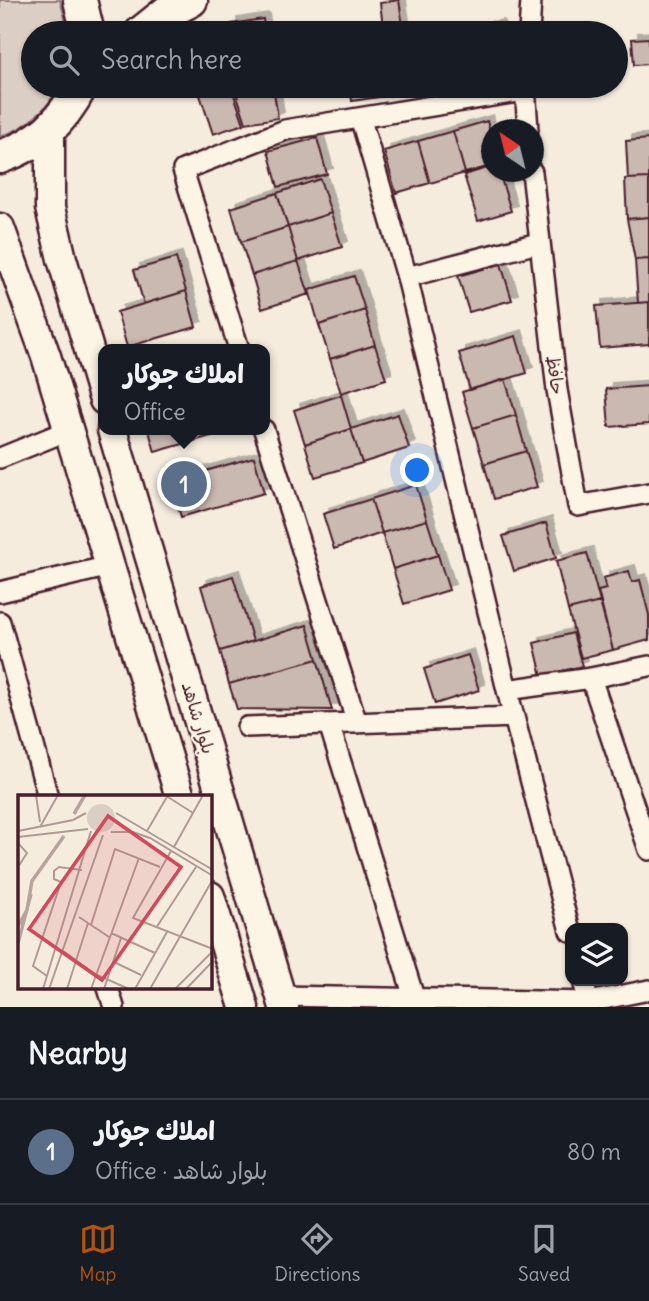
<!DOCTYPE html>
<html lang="en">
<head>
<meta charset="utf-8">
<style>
  :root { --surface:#171b24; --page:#242831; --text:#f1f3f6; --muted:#9ea1a6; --line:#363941; --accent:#b45309 }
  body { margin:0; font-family:Delius,"Playpen Sans Arabic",sans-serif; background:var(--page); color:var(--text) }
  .controls { position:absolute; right:21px; bottom:21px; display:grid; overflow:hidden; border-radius:14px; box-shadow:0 2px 5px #0004 }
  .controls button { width:63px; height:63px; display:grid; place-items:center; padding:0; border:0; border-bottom:2px solid var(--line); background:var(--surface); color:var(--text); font:35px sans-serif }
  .compass { position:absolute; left:481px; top:119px; width:63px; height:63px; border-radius:50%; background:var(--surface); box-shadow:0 2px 5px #0004; rotate:325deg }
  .you { position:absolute; left:418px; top:471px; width:24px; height:24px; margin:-18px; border:5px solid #fff; border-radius:50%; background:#1a73e8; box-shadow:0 0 0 10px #1a73e833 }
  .badge { display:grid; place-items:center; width:46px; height:46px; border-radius:50%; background:var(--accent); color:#fff; font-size:23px; font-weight:700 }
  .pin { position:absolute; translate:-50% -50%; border:4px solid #fff; box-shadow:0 2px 7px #0006 }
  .popup { position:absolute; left:98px; top:344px; width:172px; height:91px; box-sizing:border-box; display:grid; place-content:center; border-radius:14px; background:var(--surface); filter:drop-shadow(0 2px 5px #0005); font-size:23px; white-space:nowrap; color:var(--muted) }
  .popup b { font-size:26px; color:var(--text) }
  .popup::after { content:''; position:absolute; left:50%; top:100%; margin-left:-14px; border:14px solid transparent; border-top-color:var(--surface) }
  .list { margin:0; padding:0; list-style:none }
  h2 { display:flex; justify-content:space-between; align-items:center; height:91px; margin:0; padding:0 28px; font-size:30px }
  h2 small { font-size:23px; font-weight:400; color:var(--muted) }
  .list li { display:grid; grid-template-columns:46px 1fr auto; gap:21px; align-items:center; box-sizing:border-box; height:105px; padding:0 28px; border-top:2px solid var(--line) }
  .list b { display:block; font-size:26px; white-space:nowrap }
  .list p { margin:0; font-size:23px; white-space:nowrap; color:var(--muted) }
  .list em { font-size:23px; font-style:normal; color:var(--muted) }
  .icon { flex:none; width:38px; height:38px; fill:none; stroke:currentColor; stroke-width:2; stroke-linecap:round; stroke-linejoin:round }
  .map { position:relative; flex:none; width:649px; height:1007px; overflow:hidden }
  .search { position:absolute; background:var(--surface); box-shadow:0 2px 5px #0004; left:21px; right:21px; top:21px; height:77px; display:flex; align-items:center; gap:18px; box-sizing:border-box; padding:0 24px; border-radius:38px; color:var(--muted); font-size:26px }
  .sheet { height:196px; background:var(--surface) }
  nav { display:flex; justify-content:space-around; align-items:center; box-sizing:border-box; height:98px; border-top:2px solid var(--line); background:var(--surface); font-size:19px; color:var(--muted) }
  nav a { display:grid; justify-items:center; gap:4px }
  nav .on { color:var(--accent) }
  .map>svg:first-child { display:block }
  .green { fill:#dbcec4; stroke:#927678; stroke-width:2 }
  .building { fill:#cab9b1; stroke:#4a1f2b; stroke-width:2; filter:url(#shadow) }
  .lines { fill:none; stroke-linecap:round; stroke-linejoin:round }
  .street-casing { stroke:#4a1f2b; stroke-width:24 }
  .secondary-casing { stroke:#4a1f2b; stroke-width:33 }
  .primary-casing { stroke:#4a1f2b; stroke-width:37 }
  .street { stroke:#fcf5e5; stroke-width:19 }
  .secondary { stroke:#fcf5e5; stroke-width:28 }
  .primary { stroke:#fcf5e5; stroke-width:32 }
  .labels { text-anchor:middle; stroke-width:5; stroke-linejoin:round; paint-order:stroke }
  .street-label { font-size:18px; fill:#4a1f2b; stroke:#fcf5e5 }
  .inset-river { fill:none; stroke:#b8a39e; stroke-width:3.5 }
  .inset-road { fill:none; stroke:#b19a96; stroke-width:2 }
  .view { fill:#d1495b; fill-opacity:0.15; stroke:#d1495b; stroke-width:3.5 }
  .inset-edge { fill:none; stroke:#4a1f2b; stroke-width:3.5 }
</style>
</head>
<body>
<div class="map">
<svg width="649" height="1007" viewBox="0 0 649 1007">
  <defs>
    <filter id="shadow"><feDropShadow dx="6" dy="-6" stdDeviation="0" flood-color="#0004"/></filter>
  </defs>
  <rect width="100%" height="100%" fill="#f5ecde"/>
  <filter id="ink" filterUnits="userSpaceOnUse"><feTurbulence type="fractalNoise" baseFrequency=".0143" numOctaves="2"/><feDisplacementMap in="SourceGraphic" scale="14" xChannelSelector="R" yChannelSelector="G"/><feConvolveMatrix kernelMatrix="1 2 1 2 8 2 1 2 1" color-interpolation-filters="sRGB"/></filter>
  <g filter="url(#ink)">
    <path class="green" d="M0,0H60L69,33H33V86H59C48,109 25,130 0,136Z"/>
    <path class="building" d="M399,0L404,33H384L380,3Z
      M263,19L265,33H232L231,24Z
      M498,26L499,33H459L458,31Z
      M649,38V64L634,65L632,39Z
      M197,86H231L244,124L213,134Z
      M234,86H273L278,118L246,123Z
      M350,86H392L393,95L352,101Z
      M392,86H411L412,92L393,95Z
      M487,121L491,136V166L465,173L453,131Z
      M453,131L465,173L430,183L418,141Z
      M317,138L327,174L278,187L268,151Z
      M649,139V178L628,179L626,141Z
      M418,141L430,183L396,193L384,151Z
      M491,167V172H499L511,211L478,221L464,175Z
      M649,178V217L627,219L625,179Z
      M320,179L331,213L288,227L277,193Z
      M277,193L288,227L241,242L231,208Z
      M331,213L342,247L298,261L288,227Z
      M649,217V259L635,260L627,219Z
      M288,227L298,261L252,275L241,242Z
      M176,258L186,291L144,304L134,270Z
      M649,259V302L638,303L635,260Z
      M298,261L309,294L262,309L252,275Z
      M501,264L512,300L469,312L458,276Z
      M354,276L365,310L319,325L309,290Z
      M186,291L196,327L127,347L117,312Z
      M649,302V344L600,348L596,306Z
      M365,310L375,345L330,359L319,325Z
      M516,336L527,373L470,390L459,353Z
      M375,345L386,379L341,393L330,359Z
      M505,379L516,415L473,428L462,392Z
      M649,386V424L609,427L606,389Z
      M341,395L351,429L305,444L294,410Z
      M398,414L409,448L362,463L351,429Z
      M516,415L526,451L484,464L473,428Z
      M351,429L362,463L315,477L305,444Z
      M154,430H232L155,452L149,431Z
      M526,451L537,487L494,499L484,464Z
      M254,457L264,493L181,517L171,481Z
      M416,485L427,520L382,533L371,499Z
      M371,499L382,533L334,549L323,514Z
      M427,520L438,555L393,569L382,533Z
      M546,523L556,558L514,571L503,536Z
      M587,553L600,602L568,610L556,561Z
      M438,555L449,590L404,604L393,569Z
      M629,571L632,582L640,580L649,615V640L613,650L598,591L606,589L603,578Z
      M233,576L253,641L220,651L201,586Z
      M600,602L613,650L581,658L568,610Z
      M307,625L317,659L229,684L220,651Z
      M573,633L582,666L542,676L534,643Z
      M468,655L479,690L435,704L424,669Z
      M317,659L332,710L237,709L229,684Z"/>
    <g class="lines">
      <g class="street-casing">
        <path id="street" d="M529,33L531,0
          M525,86L528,130
          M361,120L407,277L507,690L570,931
          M532,172L557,390L578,506L649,493
          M407,277L538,243
          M239,349L183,170L285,130L524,91
          M264,430L357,723
          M0,458L69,430
          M0,592L110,566
          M0,622L48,797
          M591,678L649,850
          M507,690L591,678L649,666
          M329,724L417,1007
          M247,727L514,717
          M583,981L590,1007
          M108,988L114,1007
          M280,996L589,1002L649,990"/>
      </g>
      <g class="secondary-casing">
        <path id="secondary" d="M50,131V208L62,259L104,400
          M0,228L46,356L180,797
          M112,430L284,1007
          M210,896L244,1007"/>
      </g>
      <g class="primary-casing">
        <path id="primary" d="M80,0L88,33
          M141,33L166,13L191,0
          M0,157C39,144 62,122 81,86"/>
      </g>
      <use href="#street" class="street"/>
      <use href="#secondary" class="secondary"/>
      <use href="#primary" class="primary"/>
    </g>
  </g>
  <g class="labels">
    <g class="street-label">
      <text transform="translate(555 375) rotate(82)" y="6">حافظ</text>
      <text transform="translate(198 718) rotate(73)" y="6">بلوار شاهد</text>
    </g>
  </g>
  <g transform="translate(18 795)">
    <rect width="194" height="194" fill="#f5ecde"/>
    <path d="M69 23a14 14 0 1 1 28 0a14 14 0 1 1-28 0Z" fill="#dbcec4"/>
    <path class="inset-river" d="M56,19L67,0M0,131L9,115L14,86L46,41M0,148L13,99"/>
    <path class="inset-road" d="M18,0L22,27M150,2L175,18M98,18L195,75M22,32L40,0M0,36L55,25L68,18M129,36L150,0M93,37H115L132,43L195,81M0,42L70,34M0,48L9,58L0,72M156,52L185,0M153,56L115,123L195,154M61,122L91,142M73,130L97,54L142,72M138,133L178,72M93,138L137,158M44,155L77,179L111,194M96,167L123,180M29,181L15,171L43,87L36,84V76L41,72L64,75M25,194L73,36M31,194L85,40M49,194L70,128M73,194L121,63M86,194L103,143M117,194L149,137M132,194L195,84M157,194L195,156M168,194L195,166"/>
    <path class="view" d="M90,21L163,72L84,185L11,134Z"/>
    <rect width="194" height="194" class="inset-edge"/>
  </g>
</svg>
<div class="controls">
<button><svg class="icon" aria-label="layers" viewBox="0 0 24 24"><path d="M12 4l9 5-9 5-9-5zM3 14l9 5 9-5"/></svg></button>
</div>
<svg class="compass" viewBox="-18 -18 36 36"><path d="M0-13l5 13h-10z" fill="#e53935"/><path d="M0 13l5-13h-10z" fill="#9ea1a6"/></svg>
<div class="you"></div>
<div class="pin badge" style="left:184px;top:484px;background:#5c6f8a">1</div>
<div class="popup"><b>املاك جوكار</b>Office</div>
<div class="search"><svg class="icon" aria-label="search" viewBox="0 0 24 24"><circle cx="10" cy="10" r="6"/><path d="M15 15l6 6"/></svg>Search here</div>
</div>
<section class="sheet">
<h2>Nearby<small></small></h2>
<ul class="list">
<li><span class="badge" style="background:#5c6f8a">1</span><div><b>املاك جوكار</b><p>Office · بلوار شاهد</p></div><em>80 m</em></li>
</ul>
</section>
<nav>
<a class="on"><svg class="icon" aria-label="map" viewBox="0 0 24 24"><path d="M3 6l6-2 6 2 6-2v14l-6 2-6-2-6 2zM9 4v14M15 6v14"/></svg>Map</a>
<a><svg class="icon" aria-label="directions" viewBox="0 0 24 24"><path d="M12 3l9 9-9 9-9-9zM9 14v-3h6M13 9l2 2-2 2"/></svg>Directions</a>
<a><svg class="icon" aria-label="saved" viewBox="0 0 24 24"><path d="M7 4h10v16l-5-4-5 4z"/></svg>Saved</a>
</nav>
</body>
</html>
